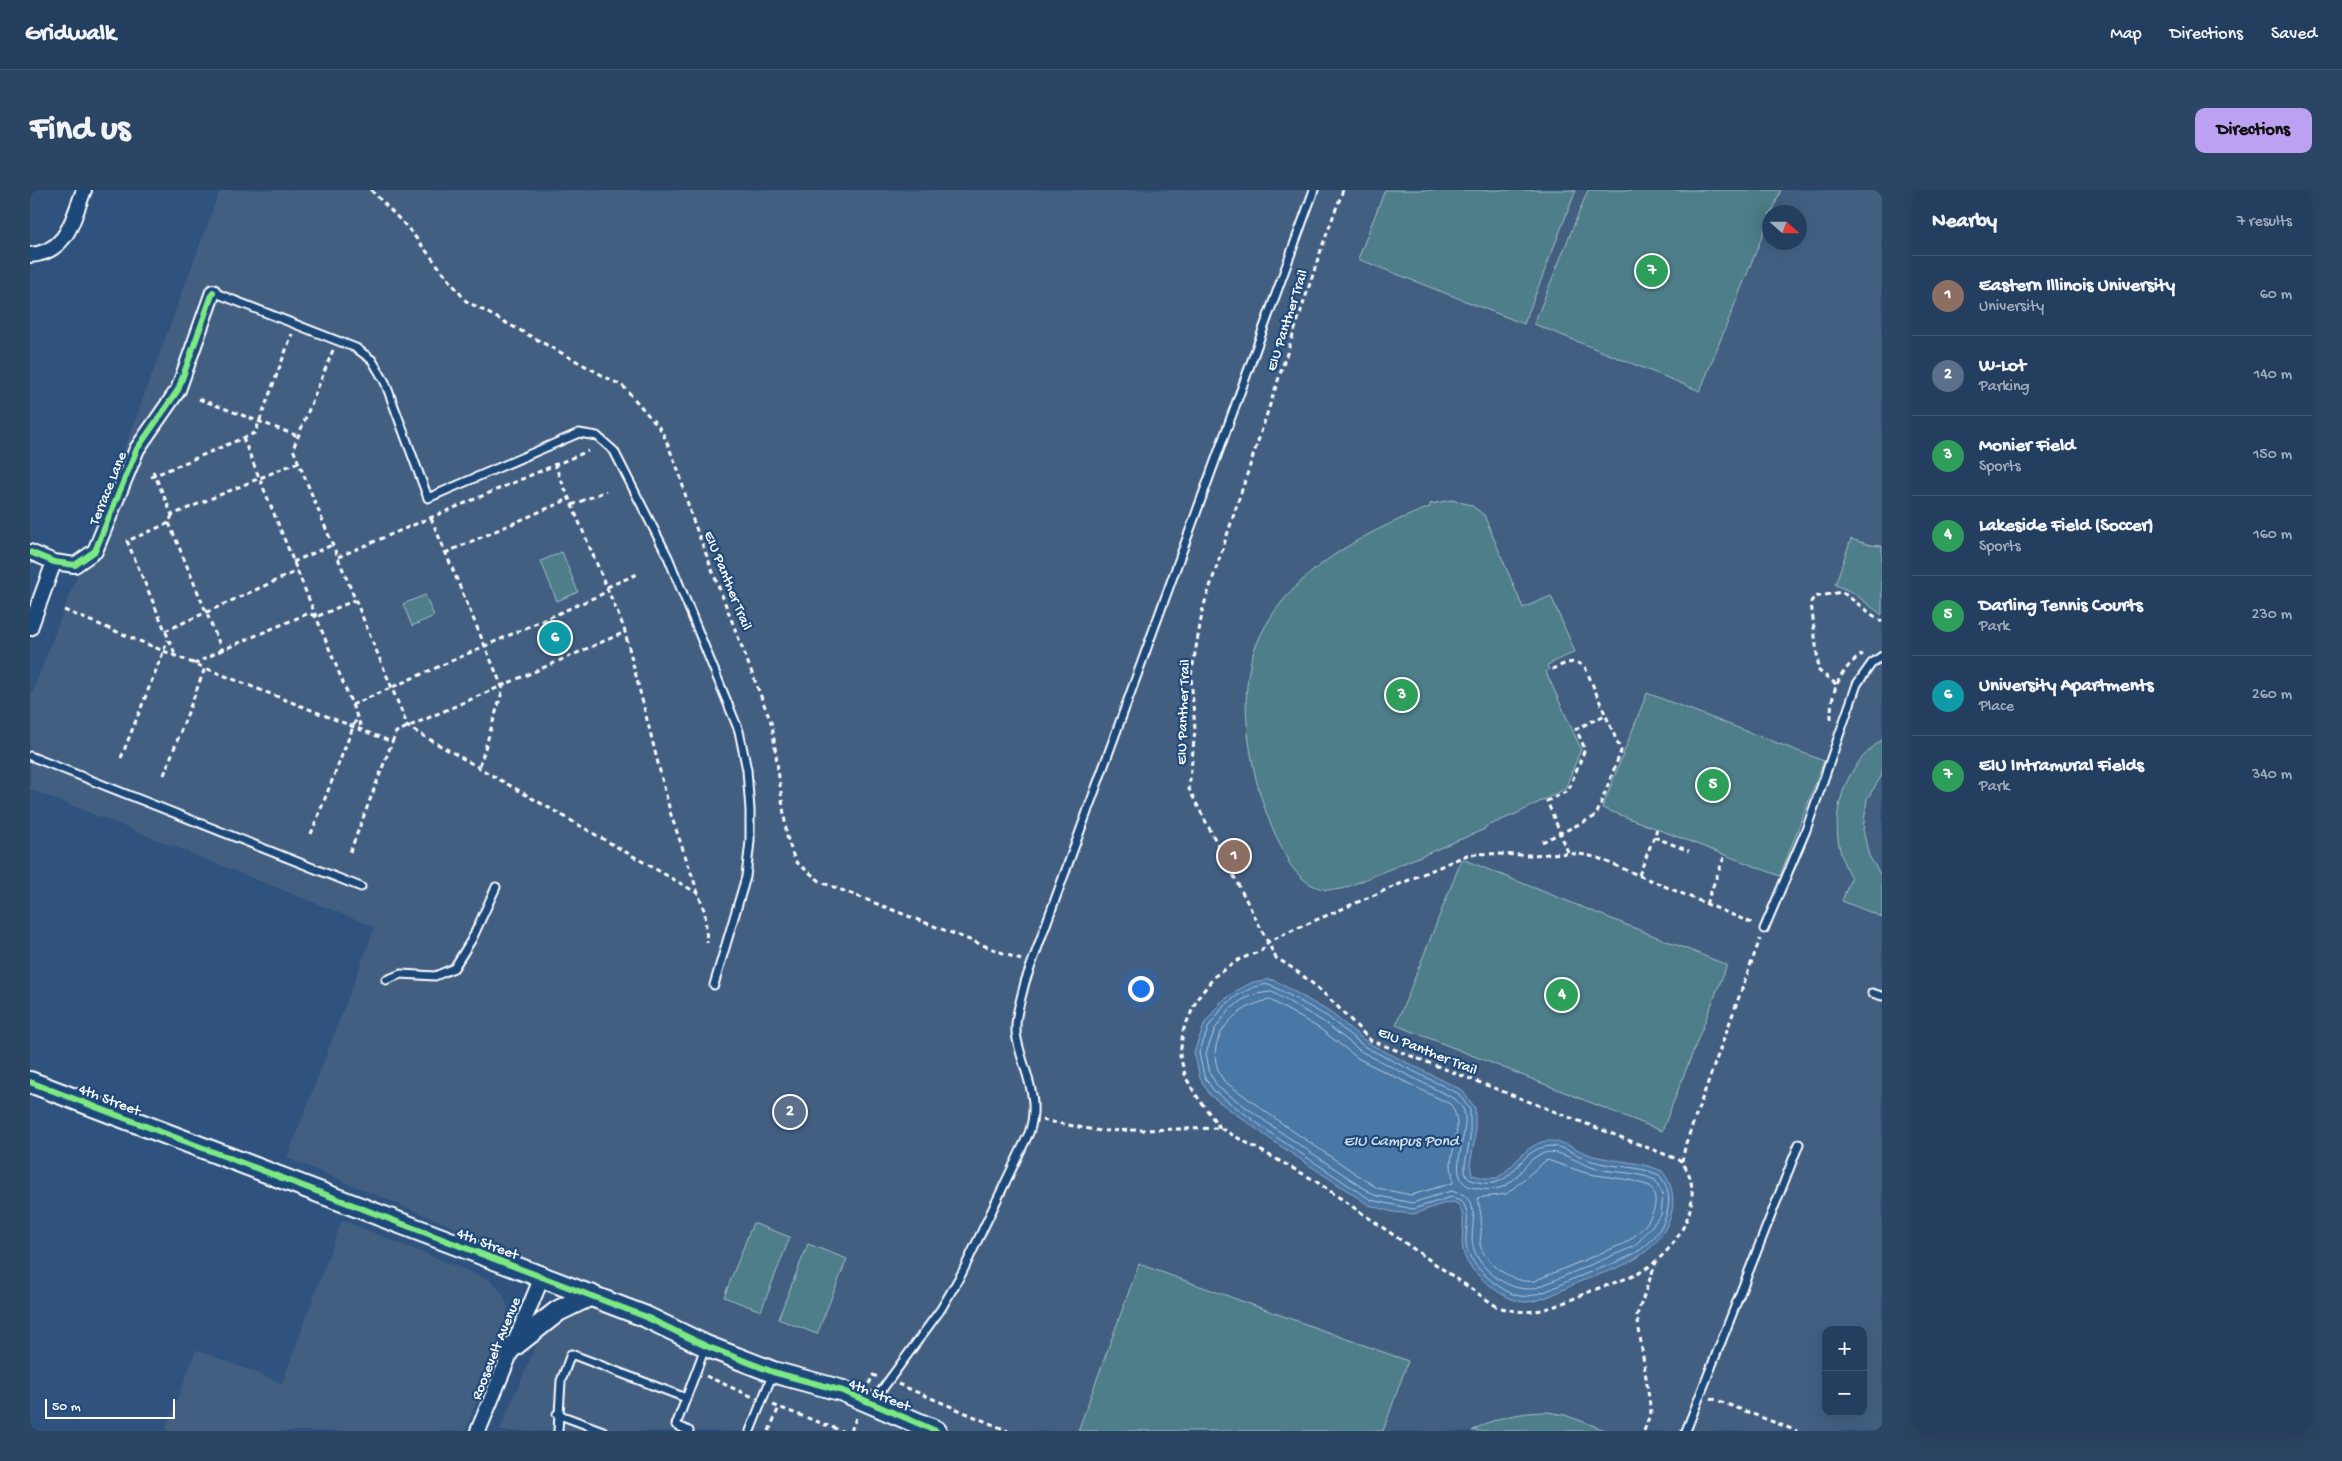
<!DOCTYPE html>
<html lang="en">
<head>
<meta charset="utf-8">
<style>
  :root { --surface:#233e5e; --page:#2b4564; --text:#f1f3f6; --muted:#a3aebc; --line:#405773; --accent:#bca0f2 }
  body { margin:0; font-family:"Gochi Hand",sans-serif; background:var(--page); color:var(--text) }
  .controls { position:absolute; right:15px; bottom:15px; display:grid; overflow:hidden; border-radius:10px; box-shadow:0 5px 20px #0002 }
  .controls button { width:45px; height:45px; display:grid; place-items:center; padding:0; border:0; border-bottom:1px solid var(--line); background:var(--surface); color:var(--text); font:25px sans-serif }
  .compass { position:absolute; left:1732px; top:15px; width:45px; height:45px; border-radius:50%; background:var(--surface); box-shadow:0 5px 20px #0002; rotate:111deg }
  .scale { position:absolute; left:15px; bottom:12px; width:130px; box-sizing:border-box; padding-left:5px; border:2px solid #fff; border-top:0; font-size:14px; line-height:18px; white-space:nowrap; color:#fff; -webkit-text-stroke:4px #1f4a7a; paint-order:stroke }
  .you { position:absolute; left:1110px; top:798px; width:18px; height:18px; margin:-12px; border:4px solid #fff; border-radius:50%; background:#1a73e8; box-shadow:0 0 0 8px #1a73e833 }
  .badge { display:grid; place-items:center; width:32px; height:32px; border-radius:50%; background:var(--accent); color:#fff; font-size:16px; font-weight:700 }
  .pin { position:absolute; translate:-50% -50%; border:2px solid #fff; box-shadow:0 1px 5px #0006 }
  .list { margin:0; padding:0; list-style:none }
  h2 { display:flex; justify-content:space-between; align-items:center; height:65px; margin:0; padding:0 20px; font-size:21px }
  h2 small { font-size:16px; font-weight:400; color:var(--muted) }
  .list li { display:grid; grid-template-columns:32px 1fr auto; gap:15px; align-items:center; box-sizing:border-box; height:80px; padding:0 20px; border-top:1px solid var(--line) }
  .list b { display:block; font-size:19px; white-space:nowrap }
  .list p { margin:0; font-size:16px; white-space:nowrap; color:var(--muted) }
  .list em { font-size:16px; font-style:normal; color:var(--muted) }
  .map { position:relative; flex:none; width:1852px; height:1241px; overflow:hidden; border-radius:10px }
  header { display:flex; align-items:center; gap:30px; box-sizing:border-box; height:70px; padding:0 25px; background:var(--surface); border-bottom:1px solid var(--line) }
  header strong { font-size:24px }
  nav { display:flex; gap:28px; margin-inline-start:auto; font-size:18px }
  .intro { display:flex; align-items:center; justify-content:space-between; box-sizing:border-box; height:120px; padding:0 30px }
  h1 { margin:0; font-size:35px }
  .button { padding:12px 22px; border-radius:10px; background:var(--accent); color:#111; font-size:18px; font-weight:700 }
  main { display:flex; gap:30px; padding:0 30px }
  aside { flex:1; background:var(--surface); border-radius:10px; box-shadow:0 5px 20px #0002 }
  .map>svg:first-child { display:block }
  .built { fill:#425e82; fill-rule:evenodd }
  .green { fill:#4d7e89; stroke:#a6bec4 }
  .water { fill:#4a77a6; stroke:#92adca }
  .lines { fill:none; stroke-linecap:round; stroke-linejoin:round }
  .shore { stroke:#b7c9db; stroke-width:1 }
  .lane-casing { stroke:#fff; stroke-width:11 }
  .street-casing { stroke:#fff; stroke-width:18 }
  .secondary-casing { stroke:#fff; stroke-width:24 }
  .path { stroke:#fff; stroke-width:3; stroke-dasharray:5 4; stroke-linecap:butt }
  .lane { stroke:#1f4a7a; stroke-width:7 }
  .street { stroke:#1f4a7a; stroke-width:14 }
  .secondary { stroke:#1f4a7a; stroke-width:20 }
  .cycleway-casing { stroke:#1f4a7a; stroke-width:9 }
  .cycleway { stroke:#7ce984; stroke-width:6 }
  .labels { text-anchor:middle; stroke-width:4.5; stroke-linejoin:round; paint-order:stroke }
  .street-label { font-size:15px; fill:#fff; stroke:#1f4a7a }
  .water-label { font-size:16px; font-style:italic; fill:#d2dde9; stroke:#1f4a7a }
</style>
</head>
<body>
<header>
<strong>Gridwalk</strong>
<nav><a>Map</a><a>Directions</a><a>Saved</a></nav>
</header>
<div class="intro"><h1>Find us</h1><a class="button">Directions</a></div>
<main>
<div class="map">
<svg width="1852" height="1241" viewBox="0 0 1852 1241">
  <rect width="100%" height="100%" fill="#2f537e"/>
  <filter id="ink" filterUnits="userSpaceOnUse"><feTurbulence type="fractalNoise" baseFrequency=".02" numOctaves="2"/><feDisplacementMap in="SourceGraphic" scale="10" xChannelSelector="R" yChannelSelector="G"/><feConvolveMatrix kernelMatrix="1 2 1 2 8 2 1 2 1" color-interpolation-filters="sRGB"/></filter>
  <g filter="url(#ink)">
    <path class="built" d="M190,0H1852V1241H469L537,1084L257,968L345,737L0,599V508L65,339ZM1740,22H1770V52H1740ZM1796,1140H1833V1222H1796Z
      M312,1030L460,1090L473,1104L478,1119L477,1133L435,1241H135L166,1160L252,1193Z"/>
    <path class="green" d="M1355,0H1546L1494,134L1328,69Z
      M1558,0H1751L1742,22H1740L1739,29L1670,201L1504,134Z
      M1422,310L1441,315L1454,325L1493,418L1521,406L1545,462L1517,475L1519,480L1516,482L1551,559L1535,599L1488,623L1455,637V639L1315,698C1290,705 1271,692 1258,671L1259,670C1239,637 1227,601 1221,564C1215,530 1213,491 1225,458C1253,385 1331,343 1400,317V314Z
      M1821,349L1840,355L1852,356V425L1822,402L1805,395Z
      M532,362L548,402L527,411L511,371Z
      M395,405L404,426L382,436L373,414Z
      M1617,503L1794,571L1750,686L1572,618Z
      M1852,550V585L1837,609L1833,640L1839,666L1852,687V727L1812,711L1821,688C1794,641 1808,580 1852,550Z
      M1432,669L1697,775L1632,941L1366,835Z
      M723,1033L760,1047L731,1121L694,1107Z
      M778,1054L817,1069L787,1144L748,1129Z
      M1109,1074L1378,1171L1353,1241H1048Z
      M1518,1222L1535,1225L1578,1241H1442C1463,1227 1493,1222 1518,1222Z"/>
    <path class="water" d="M1238,789L1246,791L1301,823L1338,853L1432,900L1445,918V949L1440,974L1442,985L1455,988H1467C1483,978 1494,957 1512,952C1530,947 1548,962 1564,966C1587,972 1610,971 1632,981C1655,1009 1639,1046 1611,1065C1593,1078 1569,1084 1549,1092C1533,1099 1513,1112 1495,1112C1478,1111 1462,1098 1450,1087C1417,1058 1443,1037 1428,1014L1423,1012L1412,1014L1384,1024L1363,1022L1339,1015L1243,951L1180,905L1170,888L1164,862L1175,833L1190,813L1206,801L1223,792H1232Z"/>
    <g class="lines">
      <path class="shore" d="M1239,794L1298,827L1335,857L1429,904L1440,920V948L1435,974V982L1439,989C1484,1007 1483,964 1514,957C1530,953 1547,966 1562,971C1584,978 1607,975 1629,985C1651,1010 1632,1047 1607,1062C1589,1073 1567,1079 1548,1087C1531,1093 1516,1104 1498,1106C1488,1108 1478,1102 1470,1097C1456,1087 1437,1071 1436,1053C1435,1038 1442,1023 1431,1010L1421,1007L1383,1019L1341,1010L1246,947L1184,901L1174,886L1169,863L1179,836L1194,816L1208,805L1224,797Z
        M1242,802L1294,832L1332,862L1425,909C1428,912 1432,916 1434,921C1440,941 1420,977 1433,992C1437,997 1445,998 1451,999C1489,1004 1488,971 1514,963C1527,959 1546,971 1558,976C1579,984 1604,980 1625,990L1633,1004L1631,1025L1605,1056L1506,1098C1482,1104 1449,1081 1443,1056C1439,1038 1451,1020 1434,1005L1421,1001L1382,1013L1344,1005L1249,941L1188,897L1180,884L1176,863L1185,839L1198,821L1212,810L1226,804Z
        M1240,810L1289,838L1329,869L1420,914C1434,932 1423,952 1421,973C1421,980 1423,987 1423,993L1381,1005L1347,998L1254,935L1194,891C1169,854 1202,816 1240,810Z
        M1517,970L1559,984L1600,990L1620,996C1636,1017 1611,1044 1593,1054L1504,1091C1486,1095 1453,1073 1450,1054C1450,1050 1451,1046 1451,1043C1452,1030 1451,1020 1447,1008L1476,1004Z"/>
      <g class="lane-casing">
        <path id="lane" d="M183,102L326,158L342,170L355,192L398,308L549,243L567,246L584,261L638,367L709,541L717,580L720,620V651L716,687L684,795
          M0,566L331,697
          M1734,739L1776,640L1827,494L1842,473L1852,466
          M356,790L371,784L405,786L424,778L442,749L466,697
          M1842,803L1852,806
          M843,1212L911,1119L932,1083L999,943C1011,908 994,883 987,849C983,831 991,810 995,792L1284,0
          M527,1224L573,1241
          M528,1241L531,1191L541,1164L656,1208
          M659,1241L646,1235L675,1158
          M720,1241L743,1183
          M1656,1241L1769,954"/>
      </g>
      <g class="street-casing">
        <path id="street" d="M0,65C38,62 42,30 54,0
          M0,362L24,372L45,375L65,361L107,259L148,200L183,102
          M0,438L24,372
          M448,1241L512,1087"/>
      </g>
      <g class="secondary-casing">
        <path id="secondary" d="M0,892L614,1126L676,1156L743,1182L813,1201L906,1241
          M481,1158L528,1121L561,1105"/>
      </g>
      <path class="path" d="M341,0L378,38L436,111L594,197L632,241L649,282L661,325L742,535L757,647L765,671L791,692L991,770
        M1313,0L1293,54L1173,418L1161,486L1165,540L1159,599L1246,768C1282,788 1311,820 1340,850L1652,971
        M303,160L263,259L378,537L669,704
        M169,209L268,246
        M213,248L332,539
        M524,273L594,438L641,625L675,723L677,753
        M123,281L142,325L268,272
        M121,287L225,243L262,144
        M542,315L576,301
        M142,325L139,333L97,351L146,466
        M401,328L473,499L449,578
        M139,333L192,460L279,423L286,427L325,410
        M415,363L539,309
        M308,367L558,261
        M263,372L302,355
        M577,397L610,383
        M34,420L175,478
        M135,441L267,381
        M164,474L192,460
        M1806,494L1789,481L1781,412L1784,407L1812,402L1852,432
        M322,515L579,401
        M1801,529C1800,503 1810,478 1833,464
        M91,568L138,450
        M134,585L175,478L362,552
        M281,644L327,527
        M1624,647L1659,661
        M1512,652L1566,626L1591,561L1555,477C1543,468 1535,474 1522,479
        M320,662L366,542L595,442
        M1538,662L1517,611L1538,601L1555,559L1546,539L1575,525
        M1609,685L1627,639
        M1676,714L1695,665
        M1012,930L1070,941L1190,938L1284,990L1466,1116C1505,1130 1527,1115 1561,1101C1576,1095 1591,1091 1605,1085C1637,1070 1671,1026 1660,988C1659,982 1654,976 1652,971L1656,953L1730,749
        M1190,938L1166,905L1156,888L1150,866L1153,841L1167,809L1185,786L1210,769L1231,761L1238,752L1270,737L1437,665C1457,662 1475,665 1495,665C1524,665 1539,660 1568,668L1724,734
        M676,1186L723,1207
        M839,1194L843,1185L848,1187
        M868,1194L978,1241
        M1681,1208L1767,1241
        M743,1215L812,1241
        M739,1241L749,1217
        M821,1241L826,1228
        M1614,1241L1621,1222L1607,1125L1626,1072"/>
      <use href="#lane" class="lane"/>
      <use href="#street" class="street"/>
      <use href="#secondary" class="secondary"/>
      <g class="cycleway-casing">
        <path id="cycleway" d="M0,362L24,372L45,375L65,361L107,259L148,200L183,102
          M0,892L614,1126L676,1156L743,1182L813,1201L906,1241"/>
      </g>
      <use href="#cycleway" class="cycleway"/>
    </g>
  </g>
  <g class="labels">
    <g class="street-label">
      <text transform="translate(1256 130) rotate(-72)" y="5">EIU Panther Trail</text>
      <text transform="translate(77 298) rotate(-68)" y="5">Terrace Lane</text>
      <text transform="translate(699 390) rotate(68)" y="5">EIU Panther Trail</text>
      <text transform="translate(1152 522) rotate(-88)" y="5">EIU Panther Trail</text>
      <text transform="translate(1398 860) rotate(22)" y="5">EIU Panther Trail</text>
      <text transform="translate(80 909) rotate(21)" y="5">4th Street</text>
      <text transform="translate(458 1053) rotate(21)" y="5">4th Street</text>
      <text transform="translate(465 1158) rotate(-68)" y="5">Roosevelt Avenue</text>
      <text transform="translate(850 1204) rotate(22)" y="5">4th Street</text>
    </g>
    <g class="water-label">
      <text x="1371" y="955">EIU Campus Pond</text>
    </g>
  </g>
</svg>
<div class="controls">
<button>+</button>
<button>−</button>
</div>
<svg class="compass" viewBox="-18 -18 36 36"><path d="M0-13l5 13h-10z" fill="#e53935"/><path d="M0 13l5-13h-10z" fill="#a3aebc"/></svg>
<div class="scale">50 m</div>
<div class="you"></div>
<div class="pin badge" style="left:1204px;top:666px;background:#8d6e63">1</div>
<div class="pin badge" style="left:760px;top:922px;background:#5c6f8a">2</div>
<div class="pin badge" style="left:1372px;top:505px;background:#2e9e5b">3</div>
<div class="pin badge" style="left:1532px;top:805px;background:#2e9e5b">4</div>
<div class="pin badge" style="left:1683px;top:595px;background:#2e9e5b">5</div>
<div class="pin badge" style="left:525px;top:448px;background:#0f9aa8">6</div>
<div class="pin badge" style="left:1622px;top:81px;background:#2e9e5b">7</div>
</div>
<aside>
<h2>Nearby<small>7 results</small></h2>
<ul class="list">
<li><span class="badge" style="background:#8d6e63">1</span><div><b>Eastern Illinois University</b><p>University</p></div><em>60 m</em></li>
<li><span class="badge" style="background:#5c6f8a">2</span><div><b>W-Lot</b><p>Parking</p></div><em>140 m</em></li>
<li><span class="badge" style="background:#2e9e5b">3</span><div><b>Monier Field</b><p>Sports</p></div><em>150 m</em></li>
<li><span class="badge" style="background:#2e9e5b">4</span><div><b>Lakeside Field (Soccer)</b><p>Sports</p></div><em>160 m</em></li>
<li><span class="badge" style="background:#2e9e5b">5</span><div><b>Darling Tennis Courts</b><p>Park</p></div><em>230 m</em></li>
<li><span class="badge" style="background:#0f9aa8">6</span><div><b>University Apartments</b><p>Place</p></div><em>260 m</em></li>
<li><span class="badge" style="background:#2e9e5b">7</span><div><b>EIU Intramural Fields</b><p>Park</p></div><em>340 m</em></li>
</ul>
</aside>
</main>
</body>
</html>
